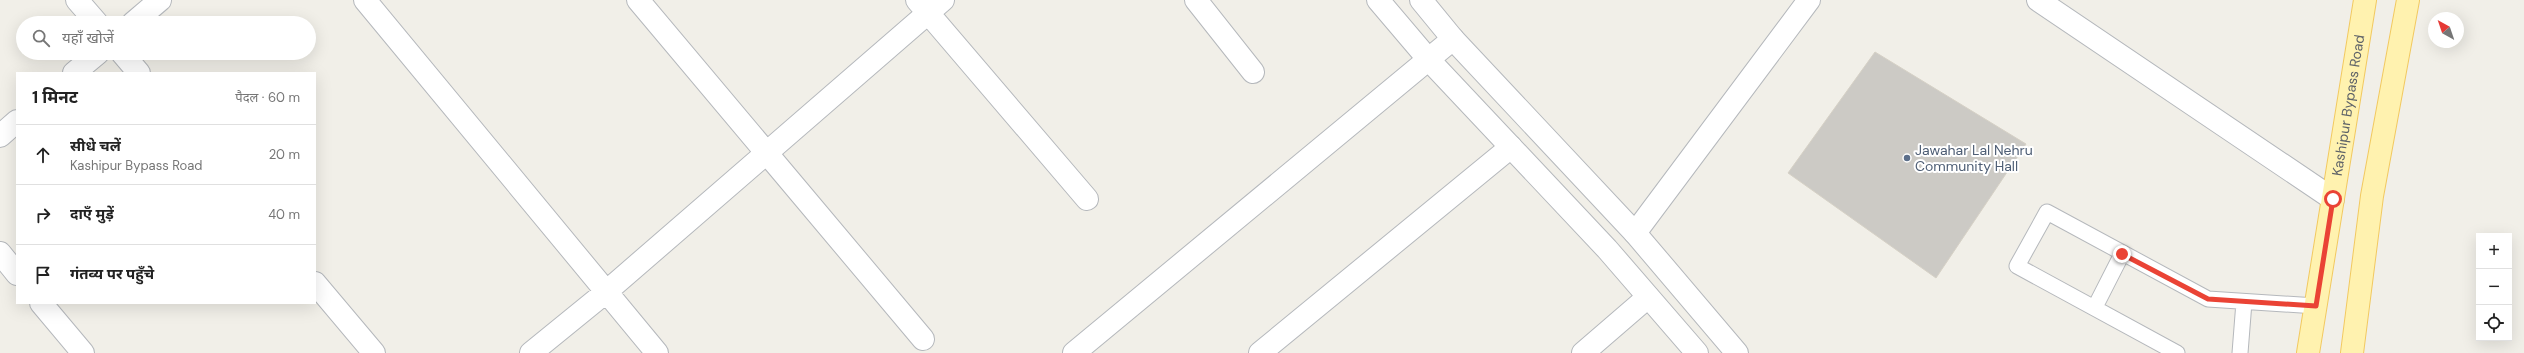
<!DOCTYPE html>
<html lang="hi">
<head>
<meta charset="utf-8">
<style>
  :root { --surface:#fff; --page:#f6f6f6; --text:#222; --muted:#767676; --line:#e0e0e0 }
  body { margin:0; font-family:"DM Sans","Noto Sans Devanagari",sans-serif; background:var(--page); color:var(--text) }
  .controls { position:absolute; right:12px; bottom:12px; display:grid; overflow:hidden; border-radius:0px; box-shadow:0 4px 16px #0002 }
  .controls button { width:36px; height:36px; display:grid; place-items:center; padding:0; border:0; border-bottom:1px solid var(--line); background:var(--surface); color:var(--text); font:20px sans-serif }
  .compass { position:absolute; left:2428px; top:12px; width:36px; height:36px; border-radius:50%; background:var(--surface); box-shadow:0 4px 16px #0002; rotate:320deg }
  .stop { position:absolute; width:12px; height:12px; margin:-9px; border:3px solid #ea4335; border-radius:50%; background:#fff }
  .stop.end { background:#ea4335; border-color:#fff; box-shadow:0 1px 4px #0008 }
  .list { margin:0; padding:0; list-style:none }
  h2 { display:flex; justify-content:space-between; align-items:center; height:52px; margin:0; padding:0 16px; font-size:17px }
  h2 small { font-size:13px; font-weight:400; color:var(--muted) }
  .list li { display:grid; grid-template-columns:26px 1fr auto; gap:12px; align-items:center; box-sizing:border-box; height:60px; padding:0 16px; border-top:1px solid var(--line) }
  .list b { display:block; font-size:15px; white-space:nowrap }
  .list p { margin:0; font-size:13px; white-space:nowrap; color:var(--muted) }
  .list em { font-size:13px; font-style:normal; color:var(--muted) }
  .icon { flex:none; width:22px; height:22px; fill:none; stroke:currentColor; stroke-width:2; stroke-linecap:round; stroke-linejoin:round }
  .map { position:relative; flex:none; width:2524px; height:353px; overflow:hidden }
  .search { position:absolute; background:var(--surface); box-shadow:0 4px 16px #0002; left:16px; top:16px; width:300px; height:44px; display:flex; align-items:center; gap:10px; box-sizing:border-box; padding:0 14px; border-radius:22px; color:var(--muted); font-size:15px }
  .panel { position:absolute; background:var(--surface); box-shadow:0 4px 16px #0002; left:16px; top:72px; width:300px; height:232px; border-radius:0px }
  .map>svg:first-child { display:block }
  .building { fill:#cccac5; stroke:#d6d1c6 }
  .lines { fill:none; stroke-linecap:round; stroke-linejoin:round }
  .service-casing { stroke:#b5b8bc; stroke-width:17 }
  .minor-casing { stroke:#b5b8bc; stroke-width:24 }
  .tertiary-casing { stroke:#b5b8bc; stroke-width:24 }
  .primary-casing { stroke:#f2c960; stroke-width:24 }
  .service { stroke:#fff; stroke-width:15 }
  .minor { stroke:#fff; stroke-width:22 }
  .tertiary { stroke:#fff; stroke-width:22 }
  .primary { stroke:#fff2af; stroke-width:22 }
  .route { stroke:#ea4335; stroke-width:5 }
  .service-dot { fill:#5c6f8a; stroke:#fff; stroke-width:1.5 }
  .labels { text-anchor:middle; stroke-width:4; stroke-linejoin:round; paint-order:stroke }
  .street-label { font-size:14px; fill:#5f6368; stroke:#fff }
  .service-label { font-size:14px; fill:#4e5e75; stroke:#fff; text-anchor:start }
</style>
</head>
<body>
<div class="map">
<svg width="2524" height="353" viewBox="0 0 2524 353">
  <rect width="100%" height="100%" fill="#f1efe8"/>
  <path class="building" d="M1875,52L2026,144L1936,278L1788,173Z"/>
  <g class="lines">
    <g class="service-casing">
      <path id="service" d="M2095,307L2122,254
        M2177,353L2017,266L2047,212L2208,299L2316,306
        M2240,353L2244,302"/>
    </g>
    <g class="minor-casing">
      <path id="minor" d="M77,0L97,23
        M365,0L657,353
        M638,0L923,339
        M917,0L1087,199
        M1196,0L1253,72
        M2038,0L2333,199
        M133,23L160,0
        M122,53L139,73
        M74,73L98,53
        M0,136L17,121
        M1635,233L1809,0
        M0,253L17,274
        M315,283L374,353
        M41,303L83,353
        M531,353L606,292L943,0
        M1074,353L1453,39
        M1260,353L1511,147
        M1583,353L1648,297"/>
    </g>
    <g class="tertiary-casing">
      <path id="tertiary" d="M1378,0L1429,60L1607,249L1697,353
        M1421,0L1453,39L1635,233L1737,353"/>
    </g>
    <g class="primary-casing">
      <g id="primary">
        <path id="s1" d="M2308,353L2365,0"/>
        <path d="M2352,353L2372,196L2408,0"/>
      </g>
    </g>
    <use href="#service" class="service"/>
    <use href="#minor" class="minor"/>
    <use href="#tertiary" class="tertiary"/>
    <use href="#primary" class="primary"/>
  </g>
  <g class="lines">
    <path class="route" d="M2122,254L2208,299L2316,306L2333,199"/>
  </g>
  <circle class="service-dot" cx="1907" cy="158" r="4"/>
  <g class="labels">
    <g class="street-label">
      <text dy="5" stroke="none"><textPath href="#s1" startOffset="251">Kashipur Bypass Road</textPath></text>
    </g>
    <g class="service-label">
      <text x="1915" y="155">Jawahar Lal Nehru<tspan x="1915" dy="16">Community Hall</tspan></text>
    </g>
  </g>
</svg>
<div class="controls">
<button>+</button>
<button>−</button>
<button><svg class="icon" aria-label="locate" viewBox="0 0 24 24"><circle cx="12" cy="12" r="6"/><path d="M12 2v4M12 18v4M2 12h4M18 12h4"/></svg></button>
</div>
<svg class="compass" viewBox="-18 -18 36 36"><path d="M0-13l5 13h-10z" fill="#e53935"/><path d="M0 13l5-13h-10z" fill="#767676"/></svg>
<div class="stop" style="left:2333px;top:199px"></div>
<div class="stop end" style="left:2122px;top:254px"></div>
<div class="search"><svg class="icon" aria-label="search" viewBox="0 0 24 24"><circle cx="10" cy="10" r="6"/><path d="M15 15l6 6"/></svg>यहाँ खोजें</div>
<section class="panel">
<h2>1 मिनट<small>पैदल · 60 m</small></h2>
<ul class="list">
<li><svg class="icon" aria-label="ahead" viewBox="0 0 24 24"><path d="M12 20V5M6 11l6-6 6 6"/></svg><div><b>सीधे चलें</b><p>Kashipur Bypass Road</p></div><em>20 m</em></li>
<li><svg class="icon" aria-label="right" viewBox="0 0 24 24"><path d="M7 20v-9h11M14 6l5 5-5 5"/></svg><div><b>दाएँ मुड़ें</b></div><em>40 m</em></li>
<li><svg class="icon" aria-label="arrive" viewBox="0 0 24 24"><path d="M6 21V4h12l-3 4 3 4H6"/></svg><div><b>गंतव्य पर पहुँचे</b></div></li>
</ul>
</section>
</div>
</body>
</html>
